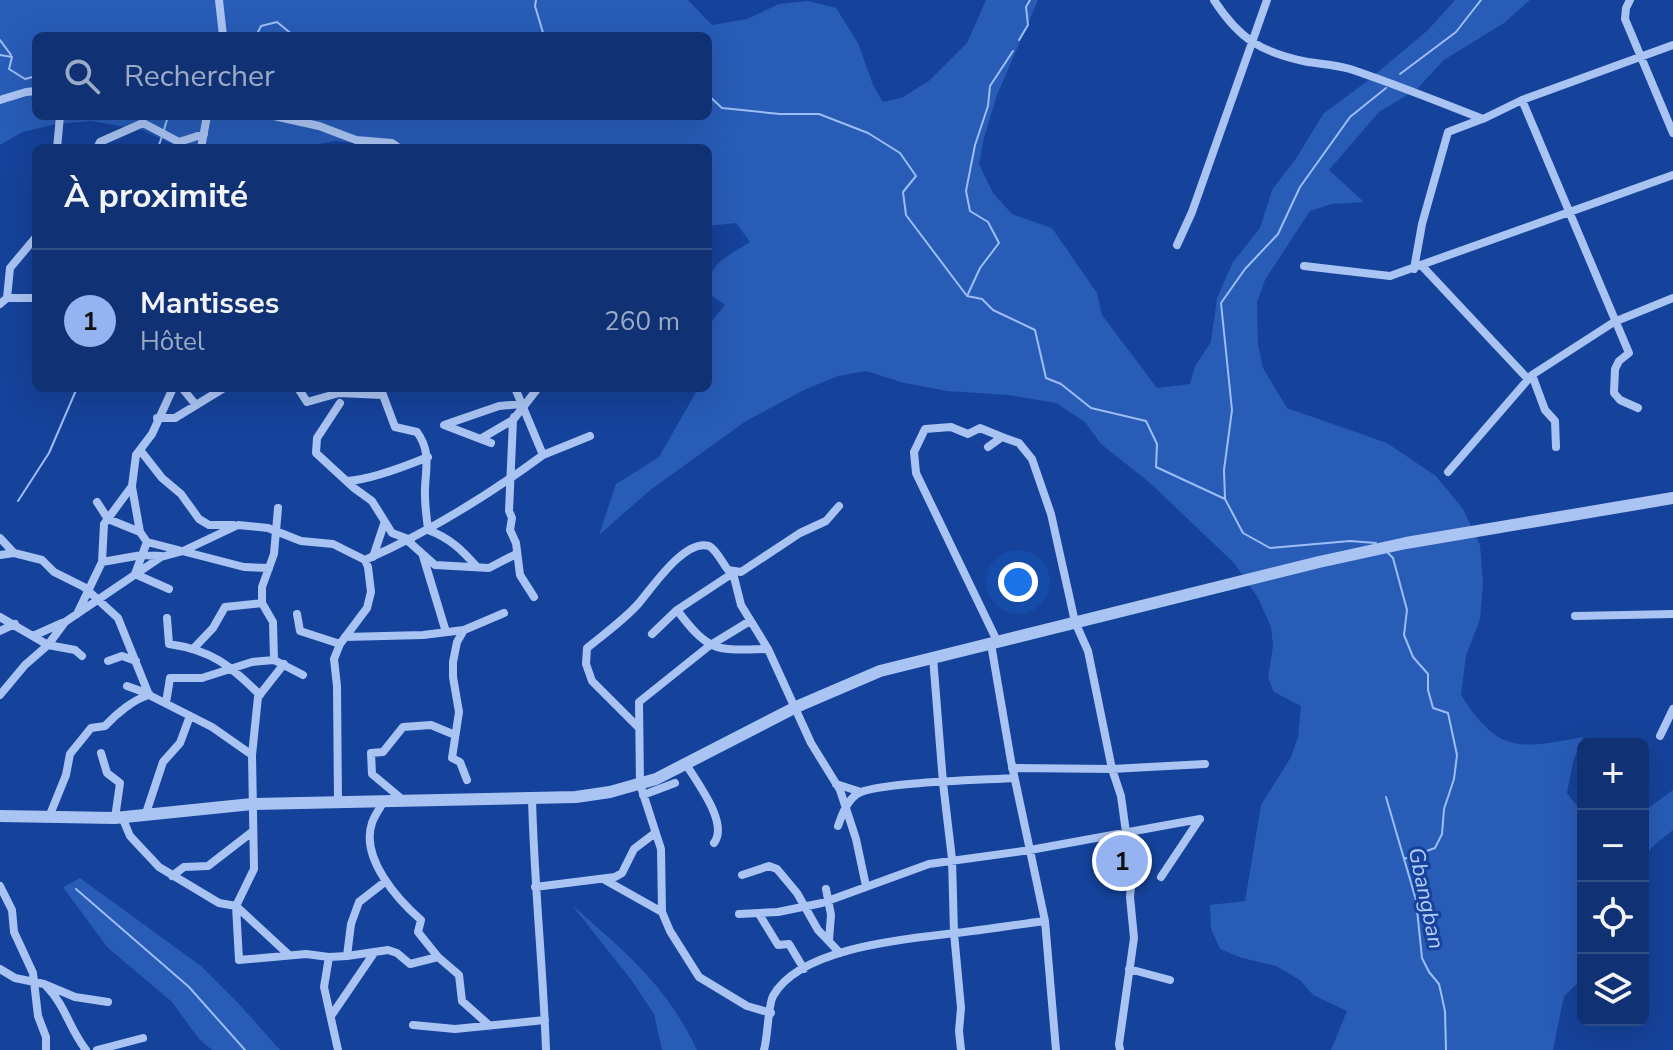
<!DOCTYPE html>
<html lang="fr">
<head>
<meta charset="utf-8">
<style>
  :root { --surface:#103274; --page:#193a79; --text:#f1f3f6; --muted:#9caac5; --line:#304d86; --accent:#95b2f1 }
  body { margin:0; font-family:"Nunito Sans",sans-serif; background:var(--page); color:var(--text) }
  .controls { position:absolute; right:24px; bottom:24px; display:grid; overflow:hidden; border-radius:12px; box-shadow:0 8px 32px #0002 }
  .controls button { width:72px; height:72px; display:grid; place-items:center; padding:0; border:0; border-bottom:2px solid var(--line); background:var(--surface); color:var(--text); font:40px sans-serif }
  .you { position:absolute; left:1018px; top:582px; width:28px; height:28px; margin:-20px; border:6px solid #fff; border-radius:50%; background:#1a73e8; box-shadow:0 0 0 12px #1a73e833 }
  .badge { display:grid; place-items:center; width:52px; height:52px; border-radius:50%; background:var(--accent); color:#111; font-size:26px; font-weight:700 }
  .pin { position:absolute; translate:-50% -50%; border:4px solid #fff; box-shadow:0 2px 8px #0006 }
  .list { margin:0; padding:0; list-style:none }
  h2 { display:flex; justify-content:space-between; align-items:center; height:104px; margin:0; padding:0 32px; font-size:34px }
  h2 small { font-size:26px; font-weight:400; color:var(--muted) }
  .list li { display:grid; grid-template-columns:52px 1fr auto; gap:24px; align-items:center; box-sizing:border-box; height:144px; padding:0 32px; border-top:2px solid var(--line) }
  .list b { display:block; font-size:30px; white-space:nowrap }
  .list p { margin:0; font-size:26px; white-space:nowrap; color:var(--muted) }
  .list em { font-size:26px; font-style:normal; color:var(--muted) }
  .icon { flex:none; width:44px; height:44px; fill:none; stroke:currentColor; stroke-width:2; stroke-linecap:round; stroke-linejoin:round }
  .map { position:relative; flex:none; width:1673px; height:1050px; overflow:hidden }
  .search { position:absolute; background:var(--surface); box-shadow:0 8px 32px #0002; left:32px; top:32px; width:680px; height:88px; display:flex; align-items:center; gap:20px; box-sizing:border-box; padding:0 28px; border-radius:12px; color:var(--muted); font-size:30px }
  .panel { position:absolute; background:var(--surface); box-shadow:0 8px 32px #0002; left:32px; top:144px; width:680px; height:248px; border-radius:12px }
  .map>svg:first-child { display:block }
  .green { fill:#285cb7; fill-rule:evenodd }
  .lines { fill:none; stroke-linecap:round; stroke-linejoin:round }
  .stream { stroke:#9cbdf5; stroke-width:2 }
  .minor { stroke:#a9c3f2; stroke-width:8 }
  .tertiary { stroke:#a9c3f2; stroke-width:12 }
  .labels { text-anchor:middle; stroke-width:6; stroke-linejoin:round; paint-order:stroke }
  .water-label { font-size:22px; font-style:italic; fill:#b6cef9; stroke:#15429a }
</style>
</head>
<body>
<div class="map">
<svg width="1673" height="1050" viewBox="0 0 1673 1050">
  <rect width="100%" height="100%" fill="#15429a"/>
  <path class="green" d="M0,0H688L712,25L747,19L779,4L808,1L836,8L858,43L873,85L883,102L903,97L930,80L967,43L986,0H1038L997,95L984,138L979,164L993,193L1012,214L1052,228L1097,293L1102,315L1157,388L1190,384L1195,366L1211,342L1217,298L1233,262L1260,228L1272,190L1297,157L1323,114L1366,82L1428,30L1455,0H1530L1504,23L1444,60L1417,89L1379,112L1329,170L1364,202L1332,204L1310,211L1265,280L1257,302L1258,344L1263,368L1287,408L1387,443L1436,476L1463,509L1480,545L1483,582L1480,619L1466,656L1461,695C1499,754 1519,749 1583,737L1573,762L1567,793L1583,814V978L1564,996L1553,1050H1331L1347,1011L1313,995L1300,980L1276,966L1242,958L1220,949L1211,929L1210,905L1245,901L1261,805L1291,757L1298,737L1301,706L1274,692L1268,678L1273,646L1271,627L1258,598L1234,563L1150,483L1101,444L1085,422L1056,403L1008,395L947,391L904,383L866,371L838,376L804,390L746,421L649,491L599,535L616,484L659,457L696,392V388H708V326L725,305L708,293C708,262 726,258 750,242L736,223L708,226V148H404L335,141L298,148H181L142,130L91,121L57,124L22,132L0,145ZM36,36H708V116H36Z
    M1673,790V830L1653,846L1643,859V812Z
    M80,878L201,966L239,1004L280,1050H212L199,1039L172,1002L107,947L63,887Z
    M572,905C626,953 665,983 697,1050H662L654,1014L632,981Z"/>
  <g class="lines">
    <path class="stream" d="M536,0L535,6L544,36
      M256,36L261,26L277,22L294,36
      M415,36L421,34L445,36
      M0,40L11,55
      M1019,40L1028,25L1026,7L1030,0
      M0,55L12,57L9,69L25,79L36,76
      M1400,74L1456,32L1481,0
      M708,95L722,108L780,114H819L868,133L900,153L916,176L903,192L906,215L967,296L982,299L993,310L1035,330L1046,378L1061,384L1091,408L1146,421L1157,444L1156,467L1225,499L1243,533L1270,548L1350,541L1376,543
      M164,130L168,116
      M158,148L162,136
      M968,294L980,268L999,243L988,222L970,211L966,191L975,145L988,106L990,86L1013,51
      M1225,499L1224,470L1232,410L1221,303L1245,269L1278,234L1300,187L1350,117L1386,88
      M18,501L49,453L77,388
      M1387,552L1393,558L1407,610L1404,635L1413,657L1428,674V690L1433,708L1448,713L1457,755L1454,779L1444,809L1442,834L1435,848L1404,859
      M1386,797L1416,900L1422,958L1429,972L1439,984L1445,1011L1446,1050
      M76,889L189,987L245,1050"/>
    <path class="minor" d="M219,0L223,36
      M1214,0C1239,39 1262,53 1308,62C1322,64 1337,65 1350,69C1395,84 1439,102 1483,119L1522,100L1673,45
      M1630,0L1626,8L1625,19L1673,133
      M0,100L26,92L36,91
      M1522,100L1629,353L1619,361L1615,369L1614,393L1620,400L1638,408
      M274,116L319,126L356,140L392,143L399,148
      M57,148L60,116
      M97,148L100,142L143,123L179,142L204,134
      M201,148L207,116
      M1177,245L1192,212L1267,0
      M1304,266L1390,276L1673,175
      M1422,266L1528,379
      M1414,269L1422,224L1448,132L1482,119
      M7,298H36
      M0,304L7,298L10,268L36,237
      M1532,375L1545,410L1555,421L1556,447
      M182,388L196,405
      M298,388L307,402L339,393L383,395
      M376,388L383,395L395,427L417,432C433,454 424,472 425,496C425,508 427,519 428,530C450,538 462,550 477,567
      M340,403L317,438L316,453L354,488L372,501L392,533L411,540
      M157,418H175L224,388
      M482,438L513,420L514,417
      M491,443L444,425L499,406L522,404
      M988,447L1002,437L1019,443L1032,459L1051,514L1075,622L1088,651L1112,769L1121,796L1132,876L1130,897L1134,938L1119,1044L1120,1050
      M140,450L162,478L181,494L199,519L209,525H233
      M543,455L590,436
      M1448,472L1532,375L1614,322L1673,298
      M347,481C370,480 406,466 428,457
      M132,487L140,532L147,542L244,567L269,568
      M97,502L108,519L140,532
      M0,538L14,553
      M408,541L435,565L489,568L516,554
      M147,542L135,574L169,589
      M0,555L14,553L42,560L54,572L84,587L118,618L149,695L212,727L252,755L254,869L236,906L239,960L306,954L329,957L347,956L388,950L397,953L410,964L438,957
      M423,556L446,632
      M373,557L384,524
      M365,560C429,532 486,497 543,455L515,388
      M102,562L142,555L161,556
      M534,597L520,575L516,543L510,530L512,518L509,511L513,420L538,388
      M677,610C710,654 717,650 768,649
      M77,614L102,562L104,524L132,486L136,455L152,434L173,388
      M297,614L300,631L340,644
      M1575,616L1673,614
      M0,617L48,645L75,650L82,656
      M167,618L169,644C211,650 230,665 260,695
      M750,621L709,646L639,702L640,784L661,849L662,912L670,931L699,977L747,1006L771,1013
      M464,630L457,642L453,662V677L459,712L452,758L460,762L467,780
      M0,631L15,624
      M652,634L677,610L733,573L741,605L768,649L811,743L840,790L856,839L866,886
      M33,636L62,623
      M345,637L423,635L464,630L504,613
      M998,643L916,473L914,452L925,429L951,427L968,434L980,428L1002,437
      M991,644L1011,761L1045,921L1056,1050
      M194,648L213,628L225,607L262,603
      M933,657L943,783L952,859L954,933L961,1008L959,1031L961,1050
      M274,660L273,622L262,603V587L274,554L278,508
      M108,661L122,656L136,661
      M127,686L149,694
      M0,695L25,665L48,645L65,622L161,557L183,551L238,525L268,528L301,541L333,544L365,560L368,567L371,592L367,608L340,644L334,659L337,686L338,802
      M166,703L170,678H202L252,662L274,660L303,675
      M639,728L592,681L586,664L587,648C604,634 624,620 639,603C652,588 685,538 709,546C716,549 723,564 728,570L741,572L800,533L826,521L839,506
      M1660,736L1673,709
      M101,753L107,773L120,783L115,818
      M252,755L258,697L284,664
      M686,764C697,783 729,823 714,843
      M1012,768L1112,769L1205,764
      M836,784L861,792
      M643,795L675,783
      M532,798C534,882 543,966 546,1050
      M403,800L372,774L371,753L383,752L403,727L431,725L455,735
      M384,801C380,808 374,816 372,823C360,858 398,900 421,920L418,932L438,957L459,975L462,1001L490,1026
      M145,816L163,762L180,743L190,716
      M49,817L66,775L70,754L91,728L105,726C116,714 134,699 149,695
      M122,817L130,836L159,867L219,903L236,906L289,955
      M838,826C842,815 846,802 857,794C876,782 985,780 1014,778
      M742,875L769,866L777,869L797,893L818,930L840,953
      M172,876L184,867L208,866L252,832
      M1161,877L1199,820
      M605,880L662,912
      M0,886L12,910L14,932L33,973L38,1016L46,1037V1050
      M535,887L615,877L622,873L634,849L655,833
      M826,889L831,915L829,940
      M739,914L778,912L822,903L929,864L1030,850L1200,819
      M759,914L778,945L789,944L804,969
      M347,956L351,924L359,902L386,881
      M329,957L324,987L338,1050
      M0,969L15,978L44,984L75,997L108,1002
      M1129,969L1170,980
      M47,987C65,1005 70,1030 86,1050
      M331,1016L374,953
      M413,1025L455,1029L545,1020
      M97,1050L143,1038
      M764,1050C768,1036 768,1005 773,996C802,944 919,938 972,931C996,928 1021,924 1045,921"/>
    <path class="tertiary" d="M0,816L115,818L252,804L576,797L610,792L656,779L796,707L880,671L1319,562L1406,543L1673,498"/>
  </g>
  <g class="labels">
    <g class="water-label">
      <text transform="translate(1427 898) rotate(78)" y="8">Gbangban</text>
    </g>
  </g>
</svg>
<div class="controls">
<button>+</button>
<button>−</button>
<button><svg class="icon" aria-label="locate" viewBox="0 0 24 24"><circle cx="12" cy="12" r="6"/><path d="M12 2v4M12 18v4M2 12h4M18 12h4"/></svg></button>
<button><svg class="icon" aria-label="layers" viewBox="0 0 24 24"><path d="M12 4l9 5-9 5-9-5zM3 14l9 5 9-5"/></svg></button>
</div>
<div class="you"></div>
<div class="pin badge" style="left:1122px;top:861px">1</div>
<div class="search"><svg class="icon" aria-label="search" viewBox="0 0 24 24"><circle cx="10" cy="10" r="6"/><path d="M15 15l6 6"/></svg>Rechercher</div>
<section class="panel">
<h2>À proximité<small></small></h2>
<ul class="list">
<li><span class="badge">1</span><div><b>Mantisses</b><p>Hôtel</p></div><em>260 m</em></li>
</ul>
</section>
</div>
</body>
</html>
